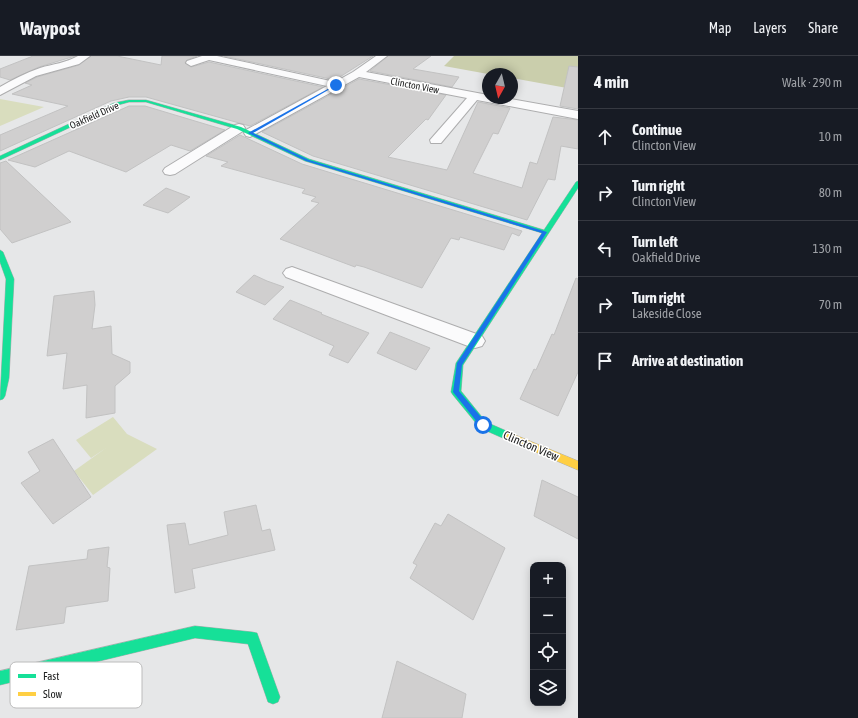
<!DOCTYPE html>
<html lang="en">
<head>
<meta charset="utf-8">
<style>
  :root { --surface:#171b24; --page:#242831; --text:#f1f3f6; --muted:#9ea1a6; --line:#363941 }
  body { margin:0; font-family:"Asap Condensed",sans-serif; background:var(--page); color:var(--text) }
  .controls { position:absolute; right:12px; bottom:12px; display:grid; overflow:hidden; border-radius:8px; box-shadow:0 2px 10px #0003 }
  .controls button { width:36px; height:36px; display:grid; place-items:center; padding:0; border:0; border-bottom:1px solid var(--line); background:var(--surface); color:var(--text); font:20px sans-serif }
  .compass { position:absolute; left:482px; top:12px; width:36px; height:36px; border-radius:50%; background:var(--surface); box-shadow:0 2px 10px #0003; rotate:188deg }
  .stop { position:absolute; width:12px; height:12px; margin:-9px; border:3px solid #1a73e8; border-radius:50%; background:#fff }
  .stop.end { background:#1a73e8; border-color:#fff; box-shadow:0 1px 4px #0008 }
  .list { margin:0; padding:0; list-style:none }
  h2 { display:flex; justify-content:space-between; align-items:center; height:52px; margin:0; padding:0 16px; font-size:17px }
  h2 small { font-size:13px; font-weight:400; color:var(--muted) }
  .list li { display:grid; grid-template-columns:26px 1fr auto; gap:12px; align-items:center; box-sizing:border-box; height:56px; padding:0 16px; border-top:1px solid var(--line) }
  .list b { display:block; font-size:15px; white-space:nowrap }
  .list p { margin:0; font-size:13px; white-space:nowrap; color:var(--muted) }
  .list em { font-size:13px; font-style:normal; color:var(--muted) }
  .icon { flex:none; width:22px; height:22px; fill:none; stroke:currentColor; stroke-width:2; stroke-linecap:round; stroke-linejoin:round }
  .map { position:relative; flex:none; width:578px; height:662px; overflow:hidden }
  header { display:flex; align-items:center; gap:24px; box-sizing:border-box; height:56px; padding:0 20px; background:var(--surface); border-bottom:1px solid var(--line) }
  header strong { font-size:19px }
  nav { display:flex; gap:22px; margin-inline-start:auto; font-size:14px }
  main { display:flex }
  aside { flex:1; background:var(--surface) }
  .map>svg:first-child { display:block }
  .green { fill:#d9ddbe }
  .forest { fill:#caceac }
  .building { fill:#d0cfcf; stroke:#c2c2c2 }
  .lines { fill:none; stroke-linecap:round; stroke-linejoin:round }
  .street-casing { stroke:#adadae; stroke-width:2 }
  .fast-casing { stroke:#adadae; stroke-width:1 }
  .slow-casing { stroke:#adadae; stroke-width:1 }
  .street { fill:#fbfbfc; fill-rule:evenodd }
  .fast { fill:#16e098; fill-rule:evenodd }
  .slow { fill:#ffcf43; fill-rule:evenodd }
  .route { fill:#1a73e8 }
  .labels { text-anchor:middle; stroke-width:3; stroke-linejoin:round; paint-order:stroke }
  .far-street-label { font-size:10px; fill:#202121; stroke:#fff }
  .street-label { font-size:12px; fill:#202121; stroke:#fff }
  .key { fill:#fff; stroke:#bcbcbc; stroke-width:1 }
  .key-label { font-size:11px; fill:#202121 }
</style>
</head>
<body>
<header>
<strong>Waypost</strong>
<nav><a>Map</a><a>Layers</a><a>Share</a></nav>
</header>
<main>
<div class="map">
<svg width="578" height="662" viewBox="0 0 578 662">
  <rect width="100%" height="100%" fill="#e6e7e8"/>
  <path class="green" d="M0,43L44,51L0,70Z
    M113,361L127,378L157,393L93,439L74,415L106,392L91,402L76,384Z"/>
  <path class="forest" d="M454,0H578V34L512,22V18H488L444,10Z"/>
  <path class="building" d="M33,0H75L39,11L10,24L0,21V13Z
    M91,0H117L161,9L162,0H197L187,4L185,7L191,11L209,6L323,31L250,70L146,41H129L111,45L0,95V79L68,50L12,38L32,29L25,27L37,21L79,9Z
    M224,0H373L335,24Z
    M388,0H431L413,13L459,21L452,31L370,15Z
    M569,10L578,11V53L560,50Z
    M359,23L446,39L428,64L426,63L388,101L447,114L478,46L510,52L498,78L493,77L473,117L522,132L530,106L537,108L553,61L578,64V93L561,90L555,124L548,123L527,164L313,100L262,76Z
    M129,50H145L225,74L190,95L171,89L126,116L69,95L35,111L8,104Z
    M240,79L302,108L522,175L519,180L512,177L504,194L460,181L459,184L451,182L422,232L364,211L356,209L355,211L280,183L319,147L311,145L316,141L302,137L305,133L221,110L228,106L206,100Z
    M6,105L71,166L12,187L0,173V107Z
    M166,132L190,141L168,157L143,149Z
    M254,219L267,225L284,231L265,249L236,236Z
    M576,222L578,223V316L558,360L520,343L534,313L536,314L552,278L554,279Z
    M94,235L95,249L92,273L111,270L112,298L130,306V317L115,330V357L86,362L87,329L63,333L67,297L47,300L54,240Z
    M290,244L322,257L321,258L369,277L348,307L329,299L334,290L273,263Z
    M390,276L430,292L416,314L377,297Z
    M53,383L91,441L53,468L21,427L40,415L28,396Z
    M542,424L578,441V483L534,460Z
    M256,449L262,475L270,473L275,494L192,513L195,532L175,537L167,469L185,467L189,489L228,479L224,456Z
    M448,458L505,492L473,564L410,522L417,509L413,507L435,467L441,470Z
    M109,491L107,511L110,512L108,545L66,551L64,567L16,574L29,510L87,503L88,494Z
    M397,605L466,638L462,662H382Z"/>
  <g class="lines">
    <g class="street-casing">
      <path id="street" d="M78,0H90L79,8L36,20L0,39V31C12,24 26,17 40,12C53,8 66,7 78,0Z
        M202,0H217L335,26L353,16L376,0H387L366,16L488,39V42H505L578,55V63L477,44L441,87H431L430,84L467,42L359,21L250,81L246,80L244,77L246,74L327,30L209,4L191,10L186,7L187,5Z
        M239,68L243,69L245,72L243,75L175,118L170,119L165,118L163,115L165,112L235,69Z
        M292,211L482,280L485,285L482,290L475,292L468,290L286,221L283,217L286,213Z"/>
    </g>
    <g class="fast-casing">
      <path id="fast" d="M129,44H146L241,71L309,103L544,174L576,126L578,125V132L463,309L461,335L486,366L511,377L513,380L511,383L508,384L505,383L480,372L453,339L451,336L456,307L542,177L305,105L237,73L146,46H129L118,49L0,104V100L114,47Z
        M0,194L3,196L14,223L9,322L5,340L3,343L0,344L6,223L0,206Z
        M195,570L252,576L257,577L280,641L278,646L273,648L268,646L248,588L195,582L0,629V615Z"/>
    </g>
    <g class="slow-casing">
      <path id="slow" d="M508,376L578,405V414L505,383L503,380L505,377Z"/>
    </g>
    <use href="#street" class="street"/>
    <use href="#fast" class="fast"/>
    <use href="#slow" class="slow"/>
  </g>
  <path class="route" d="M335,29H337L253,77L309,104L547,176L462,309L459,335L486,367V371H481L453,336L457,307L542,177L306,105L248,77Z"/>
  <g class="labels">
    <g class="far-street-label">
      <text transform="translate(415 29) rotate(11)" y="4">Clincton View</text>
      <text transform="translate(94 59) rotate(-24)" y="4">Oakfield Drive</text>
    </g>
    <g class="street-label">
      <text transform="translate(531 390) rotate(23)" y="4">Clincton View</text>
    </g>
  </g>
  <rect x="10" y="606" width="132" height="46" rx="6" class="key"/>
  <rect x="18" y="618" width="18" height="4" fill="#16e098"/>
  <rect x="18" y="636" width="18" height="4" fill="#ffcf43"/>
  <g class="key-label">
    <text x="43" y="624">Fast</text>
    <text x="43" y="642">Slow</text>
  </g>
</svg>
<div class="controls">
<button>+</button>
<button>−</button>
<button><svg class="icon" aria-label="locate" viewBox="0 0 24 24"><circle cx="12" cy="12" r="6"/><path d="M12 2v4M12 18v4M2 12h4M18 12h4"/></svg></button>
<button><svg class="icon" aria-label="layers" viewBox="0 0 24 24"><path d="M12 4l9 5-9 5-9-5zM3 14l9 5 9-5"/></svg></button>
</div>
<svg class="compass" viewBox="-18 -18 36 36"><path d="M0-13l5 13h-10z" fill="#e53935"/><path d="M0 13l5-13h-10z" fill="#9ea1a6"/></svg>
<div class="stop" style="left:483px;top:369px"></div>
<div class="stop end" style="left:336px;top:29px"></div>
</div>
<aside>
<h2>4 min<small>Walk · 290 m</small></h2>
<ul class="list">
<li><svg class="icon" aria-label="ahead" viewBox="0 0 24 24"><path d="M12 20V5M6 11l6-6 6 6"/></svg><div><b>Continue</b><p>Clincton View</p></div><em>10 m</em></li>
<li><svg class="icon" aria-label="right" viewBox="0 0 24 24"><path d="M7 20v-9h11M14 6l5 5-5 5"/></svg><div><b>Turn right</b><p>Clincton View</p></div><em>80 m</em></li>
<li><svg class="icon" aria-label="left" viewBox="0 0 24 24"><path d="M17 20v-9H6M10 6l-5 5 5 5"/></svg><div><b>Turn left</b><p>Oakfield Drive</p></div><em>130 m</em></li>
<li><svg class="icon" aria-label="right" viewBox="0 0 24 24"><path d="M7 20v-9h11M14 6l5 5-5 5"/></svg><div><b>Turn right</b><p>Lakeside Close</p></div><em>70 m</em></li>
<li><svg class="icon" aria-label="arrive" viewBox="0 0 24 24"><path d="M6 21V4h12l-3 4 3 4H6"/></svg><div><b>Arrive at destination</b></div></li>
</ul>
</aside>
</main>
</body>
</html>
